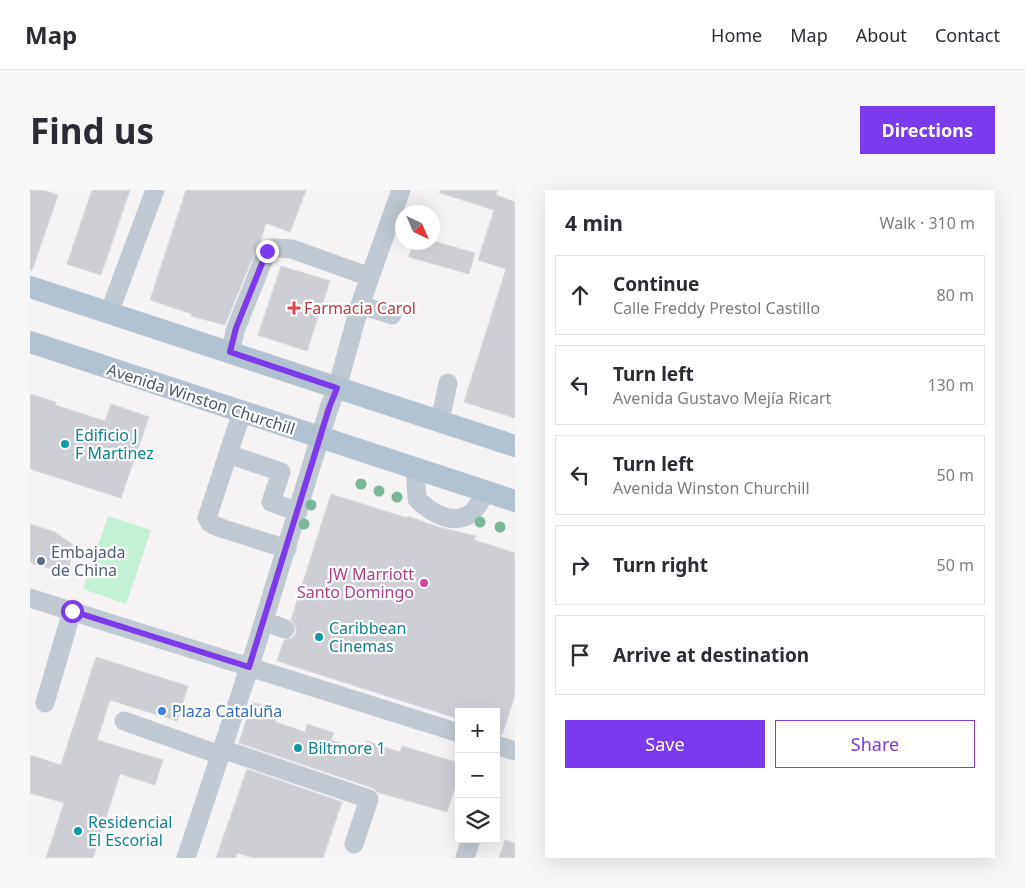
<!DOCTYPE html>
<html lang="en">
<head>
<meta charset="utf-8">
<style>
  :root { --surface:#fff; --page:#f7f7f7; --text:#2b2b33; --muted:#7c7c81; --line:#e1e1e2; --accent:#7c3aed }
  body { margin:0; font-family:"Noto Sans",sans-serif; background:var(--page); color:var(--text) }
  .controls { position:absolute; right:15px; bottom:15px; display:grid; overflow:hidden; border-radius:0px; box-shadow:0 5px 20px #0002 }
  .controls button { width:45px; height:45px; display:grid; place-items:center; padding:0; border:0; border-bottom:1px solid var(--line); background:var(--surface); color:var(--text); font:25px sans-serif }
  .compass { position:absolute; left:365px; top:15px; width:45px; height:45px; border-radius:50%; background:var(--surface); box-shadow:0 5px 20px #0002; rotate:136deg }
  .stop { position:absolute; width:15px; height:15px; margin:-11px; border:4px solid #7c3aed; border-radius:50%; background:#fff }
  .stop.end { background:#7c3aed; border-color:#fff; box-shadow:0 1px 5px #0008 }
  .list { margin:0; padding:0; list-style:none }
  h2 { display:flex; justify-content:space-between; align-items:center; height:65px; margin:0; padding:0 20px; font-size:21px }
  h2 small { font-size:16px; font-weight:400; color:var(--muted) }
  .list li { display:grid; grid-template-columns:32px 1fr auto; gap:15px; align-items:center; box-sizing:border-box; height:80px; margin:0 10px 10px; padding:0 10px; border:1px solid var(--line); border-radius:0px }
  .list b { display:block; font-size:19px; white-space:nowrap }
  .list p { margin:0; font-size:16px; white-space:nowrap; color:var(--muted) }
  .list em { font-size:16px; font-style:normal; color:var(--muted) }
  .actions { display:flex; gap:10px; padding:15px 20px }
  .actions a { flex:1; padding:11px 0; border:1px solid var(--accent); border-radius:0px; text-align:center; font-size:18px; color:var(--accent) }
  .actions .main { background:var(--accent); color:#fff }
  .icon { flex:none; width:28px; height:28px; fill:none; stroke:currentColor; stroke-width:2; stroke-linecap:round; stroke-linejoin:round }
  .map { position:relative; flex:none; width:485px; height:668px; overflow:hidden; border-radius:0px }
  header { display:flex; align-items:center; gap:30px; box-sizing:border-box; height:70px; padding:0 25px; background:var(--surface); border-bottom:1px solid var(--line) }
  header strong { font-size:24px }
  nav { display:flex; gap:28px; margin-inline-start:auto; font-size:18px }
  .intro { display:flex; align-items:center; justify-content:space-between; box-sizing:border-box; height:120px; padding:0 30px }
  h1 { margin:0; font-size:35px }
  .button { padding:12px 22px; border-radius:0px; background:var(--accent); color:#fff; font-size:18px; font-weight:700 }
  main { display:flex; gap:30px; padding:0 30px }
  aside { flex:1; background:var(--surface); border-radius:0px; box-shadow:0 5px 20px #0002 }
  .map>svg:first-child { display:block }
  .green { fill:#c3f1d5 }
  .building { fill:#cdcfd5; stroke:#d7d9de }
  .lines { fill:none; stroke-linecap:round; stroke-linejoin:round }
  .minor { stroke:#c1cad2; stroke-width:19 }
  .major { stroke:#b3c2d1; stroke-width:22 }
  .tree { fill:#7bb799 }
  .route { stroke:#7c3aed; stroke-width:6 }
  .health-dot { fill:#e0444e; stroke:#fff; stroke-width:2 }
  .culture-dot { fill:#0f9aa8; stroke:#fff; stroke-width:2 }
  .service-dot { fill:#5c6f8a; stroke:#fff; stroke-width:2 }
  .hotel-dot { fill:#d1479c; stroke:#fff; stroke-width:2 }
  .shop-dot { fill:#3f7fe0; stroke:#fff; stroke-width:2 }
  .labels { text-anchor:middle; stroke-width:4.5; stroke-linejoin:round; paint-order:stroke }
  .health-label { font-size:16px; fill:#be3a42; stroke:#fff; text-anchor:start }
  .street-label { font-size:16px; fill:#4a5661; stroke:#fff }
  .culture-label { font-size:16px; fill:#0d838f; stroke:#fff; text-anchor:start }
  .service-label { font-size:16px; fill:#4e5e75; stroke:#fff; text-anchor:start }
  .hotel-label { font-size:16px; fill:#b23c85; stroke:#fff; text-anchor:end }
  .shop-label { font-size:16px; fill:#366cbe; stroke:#fff; text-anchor:start }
</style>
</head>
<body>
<header>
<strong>Map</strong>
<nav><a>Home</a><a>Map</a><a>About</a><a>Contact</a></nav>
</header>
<div class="intro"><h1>Find us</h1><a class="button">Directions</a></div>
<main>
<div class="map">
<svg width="485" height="668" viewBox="0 0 485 668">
  <rect width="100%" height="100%" fill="#f5f3f3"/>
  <path class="green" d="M78,326L121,340L96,414L53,399Z"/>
  <path class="building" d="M0,0H12L28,5L2,81L0,80Z
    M62,0H100L71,85L37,74Z
    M156,0H276L260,42L236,33L230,52L227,57L195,135L161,126L162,124L120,110Z
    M411,0H467L466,5L485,12V228L434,212L476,79L448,70L464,20L410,3Z
    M383,52H407L445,63L439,84L379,67Z
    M251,76L300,91L277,161L228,145Z
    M0,204L26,212L25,215L75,231L81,214L119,227L91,308L0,279Z
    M301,304L377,328L378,326L408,337L446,346L444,350L485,363V505L472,545L466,544V522H429V529L247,471L254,450L262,448L266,443V437L261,430Z
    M0,334L25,342L42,354L39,383L3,374L0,371Z
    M66,467L158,496L147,531L80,510L67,550L133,570L125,595L90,584L63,668H16L34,613L0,603V565L31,575Z
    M222,512L248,520L245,532L275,542L277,534L304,543L301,550L334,561L337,551L370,562L372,556L429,573V585L417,622L347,602L343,598L209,553Z
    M217,579L312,612L293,668H223L207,663L206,668H186Z
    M475,650L485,653V668H469Z"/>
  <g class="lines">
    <path class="minor" d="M330,115L362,125
      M79,123L125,0
      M200,162L206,138L237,61L245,58L262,59L340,87
      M212,222L177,328L180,333L188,337L257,359
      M410,231L418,193
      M198,264L251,282L241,312L268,322
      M385,278L387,309C400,322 422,336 440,324C447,319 452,308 457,301
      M0,408L429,543
      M234,431L255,439
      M15,513L42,421
      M94,531L190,565
      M466,555L485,561
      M192,559L339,609L324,654
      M156,668L224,463L299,218L307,198L330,115L371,0
      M435,668L441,649"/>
    <path class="major" d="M0,97L485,256
      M0,152L485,311"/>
  </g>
  <g class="tree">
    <circle cx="331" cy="294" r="5.5"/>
    <circle cx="349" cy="301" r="5.5"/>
    <circle cx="367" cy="307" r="5.5"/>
    <circle cx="281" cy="315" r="5.5"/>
    <circle cx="450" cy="332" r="5.5"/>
    <circle cx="274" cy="334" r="5.5"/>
    <circle cx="470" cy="337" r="5.5"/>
  </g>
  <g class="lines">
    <path class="route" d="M42,421L219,477L299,218L307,198L200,162L206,138L237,61"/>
  </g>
  <path class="health-dot" d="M261.5 110.5h5v5h5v5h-5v5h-5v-5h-5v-5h5z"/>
  <g class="culture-dot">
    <circle cx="35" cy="254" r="5"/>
    <circle cx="289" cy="447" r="5"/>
    <circle cx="268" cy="558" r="5"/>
    <circle cx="48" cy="641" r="5"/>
  </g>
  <circle class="service-dot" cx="11" cy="371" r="5"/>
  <circle class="hotel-dot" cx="394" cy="393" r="5"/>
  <circle class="shop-dot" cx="132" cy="521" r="5"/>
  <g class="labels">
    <g class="health-label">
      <text x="274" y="124">Farmacia Carol</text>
    </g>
    <g class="street-label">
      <text transform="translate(171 209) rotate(18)" y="6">Avenida Winston Churchill</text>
    </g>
    <g class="culture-label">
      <text x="45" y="251">Edificio J<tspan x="45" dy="18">F Martinez</tspan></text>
      <text x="299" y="444">Caribbean<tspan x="299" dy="18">Cinemas</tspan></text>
      <text x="278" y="564">Biltmore 1</text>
      <text x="58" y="638">Residencial<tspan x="58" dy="18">El Escorial</tspan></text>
    </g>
    <g class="service-label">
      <text x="21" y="368">Embajada<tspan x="21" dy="18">de China</tspan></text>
    </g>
    <g class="hotel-label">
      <text x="384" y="390">JW Marriott<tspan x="384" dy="18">Santo Domingo</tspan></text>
    </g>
    <g class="shop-label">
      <text x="142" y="527">Plaza Cataluña</text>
    </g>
  </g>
</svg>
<div class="controls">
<button>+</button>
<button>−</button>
<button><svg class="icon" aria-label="layers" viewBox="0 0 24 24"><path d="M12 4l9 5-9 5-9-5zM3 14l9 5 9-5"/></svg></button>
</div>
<svg class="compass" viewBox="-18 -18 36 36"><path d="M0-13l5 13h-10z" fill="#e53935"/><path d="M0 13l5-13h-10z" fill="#7c7c81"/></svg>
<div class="stop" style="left:42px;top:421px"></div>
<div class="stop end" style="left:237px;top:61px"></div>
</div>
<aside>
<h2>4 min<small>Walk · 310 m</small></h2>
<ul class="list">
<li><svg class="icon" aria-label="ahead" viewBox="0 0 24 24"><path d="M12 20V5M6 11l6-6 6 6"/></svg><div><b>Continue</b><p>Calle Freddy Prestol Castillo</p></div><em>80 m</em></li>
<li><svg class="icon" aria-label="left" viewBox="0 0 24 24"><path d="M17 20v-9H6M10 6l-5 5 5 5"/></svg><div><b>Turn left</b><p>Avenida Gustavo Mejía Ricart</p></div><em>130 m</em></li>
<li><svg class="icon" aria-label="left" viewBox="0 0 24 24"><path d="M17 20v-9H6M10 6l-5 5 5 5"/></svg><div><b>Turn left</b><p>Avenida Winston Churchill</p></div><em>50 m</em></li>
<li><svg class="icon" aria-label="right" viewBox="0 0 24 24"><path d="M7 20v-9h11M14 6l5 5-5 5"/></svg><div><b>Turn right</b></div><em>50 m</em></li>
<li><svg class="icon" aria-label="arrive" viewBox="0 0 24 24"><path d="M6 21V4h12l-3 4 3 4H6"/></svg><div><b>Arrive at destination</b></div></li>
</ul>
<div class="actions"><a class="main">Save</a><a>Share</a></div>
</aside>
</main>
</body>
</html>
